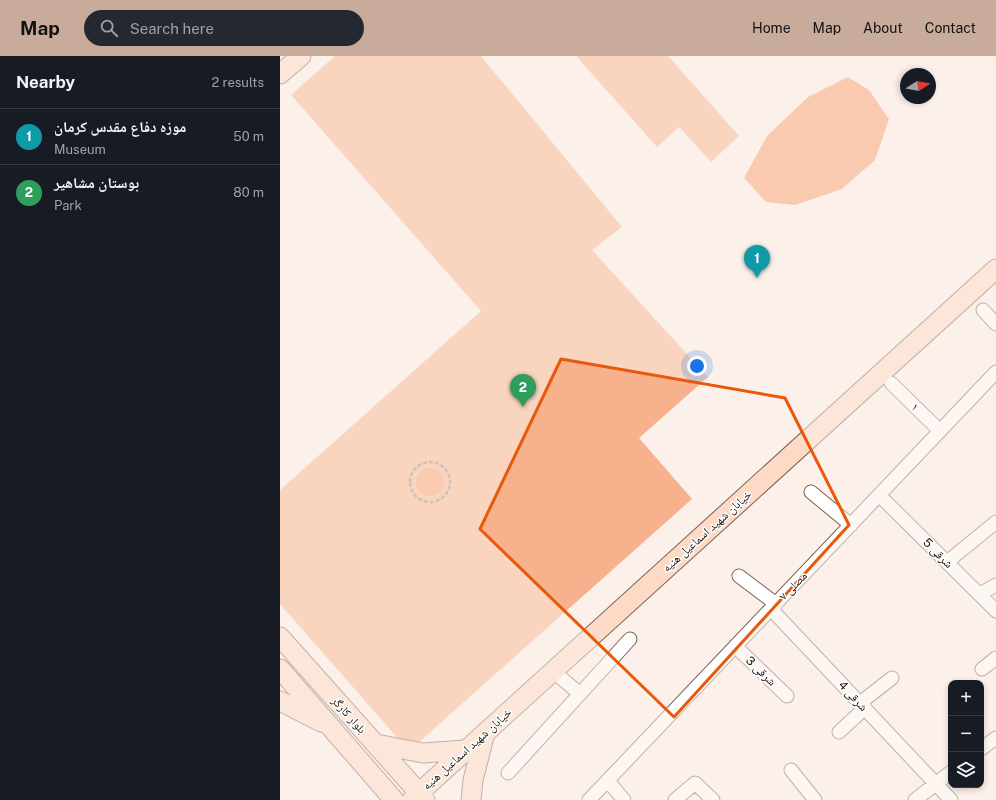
<!DOCTYPE html>
<html lang="en">
<head>
<meta charset="utf-8">
<style>
  :root { --surface:#171b24; --page:#242831; --text:#f1f3f6; --muted:#9ea1a6; --line:#363941; --accent:#c9ab9b }
  body { margin:0; font-family:"Public Sans","Noto Naskh Arabic",sans-serif; background:var(--page); color:var(--text) }
  .controls { position:absolute; right:12px; bottom:12px; display:grid; overflow:hidden; border-radius:8px; box-shadow:0 2px 6px #0003 }
  .controls button { width:36px; height:36px; display:grid; place-items:center; padding:0; border:0; border-bottom:1px solid var(--line); background:var(--surface); color:var(--text); font:20px sans-serif }
  .compass { position:absolute; left:620px; top:12px; width:36px; height:36px; border-radius:50%; background:var(--surface); box-shadow:0 2px 6px #0003; rotate:79deg }
  .you { position:absolute; left:417px; top:310px; width:14px; height:14px; margin:-10px; border:3px solid #fff; border-radius:50%; background:#1a73e8; box-shadow:0 0 0 6px #1a73e833 }
  .badge { display:grid; place-items:center; width:26px; height:26px; border-radius:50%; background:var(--accent); color:#fff; font-size:13px; font-weight:700 }
  .pin { position:absolute; translate:-50% -33px; filter:drop-shadow(0 1px 2px #0008) }
  .pin::after { content:''; position:absolute; top:21px; width:14px; height:12px; background:inherit; clip-path:polygon(0 0,100% 0,50% 100%) }
  .list { margin:0; padding:0; list-style:none }
  h2 { display:flex; justify-content:space-between; align-items:center; height:52px; margin:0; padding:0 16px; font-size:17px }
  h2 small { font-size:13px; font-weight:400; color:var(--muted) }
  .list li { display:grid; grid-template-columns:26px 1fr auto; gap:12px; align-items:center; box-sizing:border-box; height:56px; padding:0 16px; border-top:1px solid var(--line) }
  .list b { display:block; font-size:15px; white-space:nowrap }
  .list p { margin:0; font-size:13px; white-space:nowrap; color:var(--muted) }
  .list em { font-size:13px; font-style:normal; color:var(--muted) }
  .icon { flex:none; width:22px; height:22px; fill:none; stroke:currentColor; stroke-width:2; stroke-linecap:round; stroke-linejoin:round }
  .map { position:relative; flex:none; width:716px; height:744px; overflow:hidden }
  header { display:flex; align-items:center; gap:24px; box-sizing:border-box; height:56px; padding:0 20px; background:var(--accent); color:#111 }
  header strong { font-size:19px }
  nav { display:flex; gap:22px; margin-inline-start:auto; font-size:14px }
  .search { width:280px; height:36px; background:var(--page); display:flex; align-items:center; gap:10px; box-sizing:border-box; padding:0 14px; border-radius:22px; color:var(--muted); font-size:15px }
  main { display:flex }
  aside { flex:1; background:var(--surface) }
  .map>svg:first-child { display:block }
  .green { fill:#f7b18d }
  .water { fill:#f89c6b }
  .lines { fill:none; stroke-linecap:round; stroke-linejoin:round }
  .minor-casing { stroke:#7b6255; stroke-width:15 }
  .secondary-casing { stroke:#7b6255; stroke-width:21 }
  .path { stroke:#948984; stroke-width:2.5; stroke-dasharray:4 2; stroke-linecap:butt }
  .minor { stroke:#fff; stroke-width:13 }
  .secondary { stroke:#fddac5; stroke-width:19 }
  .marked { fill:none; stroke:#e8590c; stroke-width:3; stroke-linejoin:round }
  .labels { text-anchor:middle; stroke-width:3; stroke-linejoin:round; paint-order:stroke }
  .street-label { font-size:12px; fill:#1d130e; stroke:#fff }
</style>
</head>
<body>
<header>
<strong>Map</strong>
<div class="search"><svg class="icon" aria-label="search" viewBox="0 0 24 24"><circle cx="10" cy="10" r="6"/><path d="M15 15l6 6"/></svg>Search here</div>
<nav><a>Home</a><a>Map</a><a>About</a><a>Contact</a></nav>
</header>
<main>
<aside>
<h2>Nearby<small>2 results</small></h2>
<ul class="list">
<li><span class="badge" style="background:#0f9aa8">1</span><div><b>موزه دفاع مقدس کرمان</b><p>Museum</p></div><em>50 m</em></li>
<li><span class="badge" style="background:#2e9e5b">2</span><div><b>بوستان مشاهیر</b><p>Park</p></div><em>80 m</em></li>
</ul>
</aside>
<div class="map">
<svg width="716" height="744" viewBox="0 0 716 744">
  <rect width="100%" height="100%" fill="#fcf0ea"/>
  <path class="green" d="M55,0H201L342,171L312,194L428,321L359,382L412,443L129,695L0,548V434L201,255L11,39Z
    M296,0H388L459,80L431,106L399,71L377,91Z"/>
  <path class="water" d="M568,21L589,34L609,63L595,104L562,133L515,149L486,146L464,122L487,80L528,41Z
    M136 426a14 14 0 1 1 28 0a14 14 0 1 1-28 0Z"/>
  <g class="lines">
    <g class="minor-casing">
      <path id="minor" d="M703,254L716,268
        M611,327L660,375
        M531,436L571,469
        M599,439L716,555
        M667,506L716,466
        M459,520L496,548
        M700,538L716,529
        M491,553L671,744
        M455,590L507,640
        M702,613L716,602
        M273,615L300,638
        M580,647L612,622
        M559,676L585,652
        M701,693L716,682
        M511,714L535,744
        M228,717L350,583
        M328,725L344,744
        M309,744L716,316
        M395,744L415,727L433,744
        M635,744L671,716"/>
    </g>
    <g class="secondary-casing">
      <path id="secondary" d="M0,18L21,0
        M0,581L139,737L132,744
        M0,613L114,744
        M0,645L41,666
        M96,688L143,697L185,694
        M145,744L139,737L716,213
        M191,744L193,724L205,677"/>
    </g>
    <path class="path" d="M130 426a20 20 0 1 1 40 0a20 20 0 1 1-40 0Z"/>
    <use href="#minor" class="minor"/>
    <use href="#secondary" class="secondary"/>
  </g>
  <path d="M0 0H716V744H0ZM281,303L505,342L569,469L394,661L200,473Z" fill="#fcf0ea" fill-opacity=".55" fill-rule="evenodd"/>
  <path class="marked" d="M281,303L505,342L569,469L394,661L200,473Z"/>
  <g class="labels">
    <g class="street-label">
      <text transform="translate(635 351) rotate(44)" y="4">۱</text>
      <text transform="translate(427 475) rotate(-42)" y="4">خیابان شهید اسماعیل هنیه</text>
      <text transform="translate(658 497) rotate(45)" y="4">شرقی 5</text>
      <text transform="translate(513 530) rotate(-46)" y="4">مصلی ۷</text>
      <text transform="translate(481 615) rotate(44)" y="4">شرقی 3</text>
      <text transform="translate(573 640) rotate(47)" y="4">شرقی 4</text>
      <text transform="translate(69 659) rotate(48)" y="4">بلوار کارگر</text>
      <text transform="translate(187 693) rotate(-42)" y="4">خیابان شهید اسماعیل هنیه</text>
    </g>
  </g>
</svg>
<div class="controls">
<button>+</button>
<button>−</button>
<button><svg class="icon" aria-label="layers" viewBox="0 0 24 24"><path d="M12 4l9 5-9 5-9-5zM3 14l9 5 9-5"/></svg></button>
</div>
<svg class="compass" viewBox="-18 -18 36 36"><path d="M0-13l5 13h-10z" fill="#e53935"/><path d="M0 13l5-13h-10z" fill="#9ea1a6"/></svg>
<div class="you"></div>
<div class="pin badge" style="left:477px;top:222px;background:#0f9aa8">1</div>
<div class="pin badge" style="left:243px;top:351px;background:#2e9e5b">2</div>
</div>
</main>
</body>
</html>
